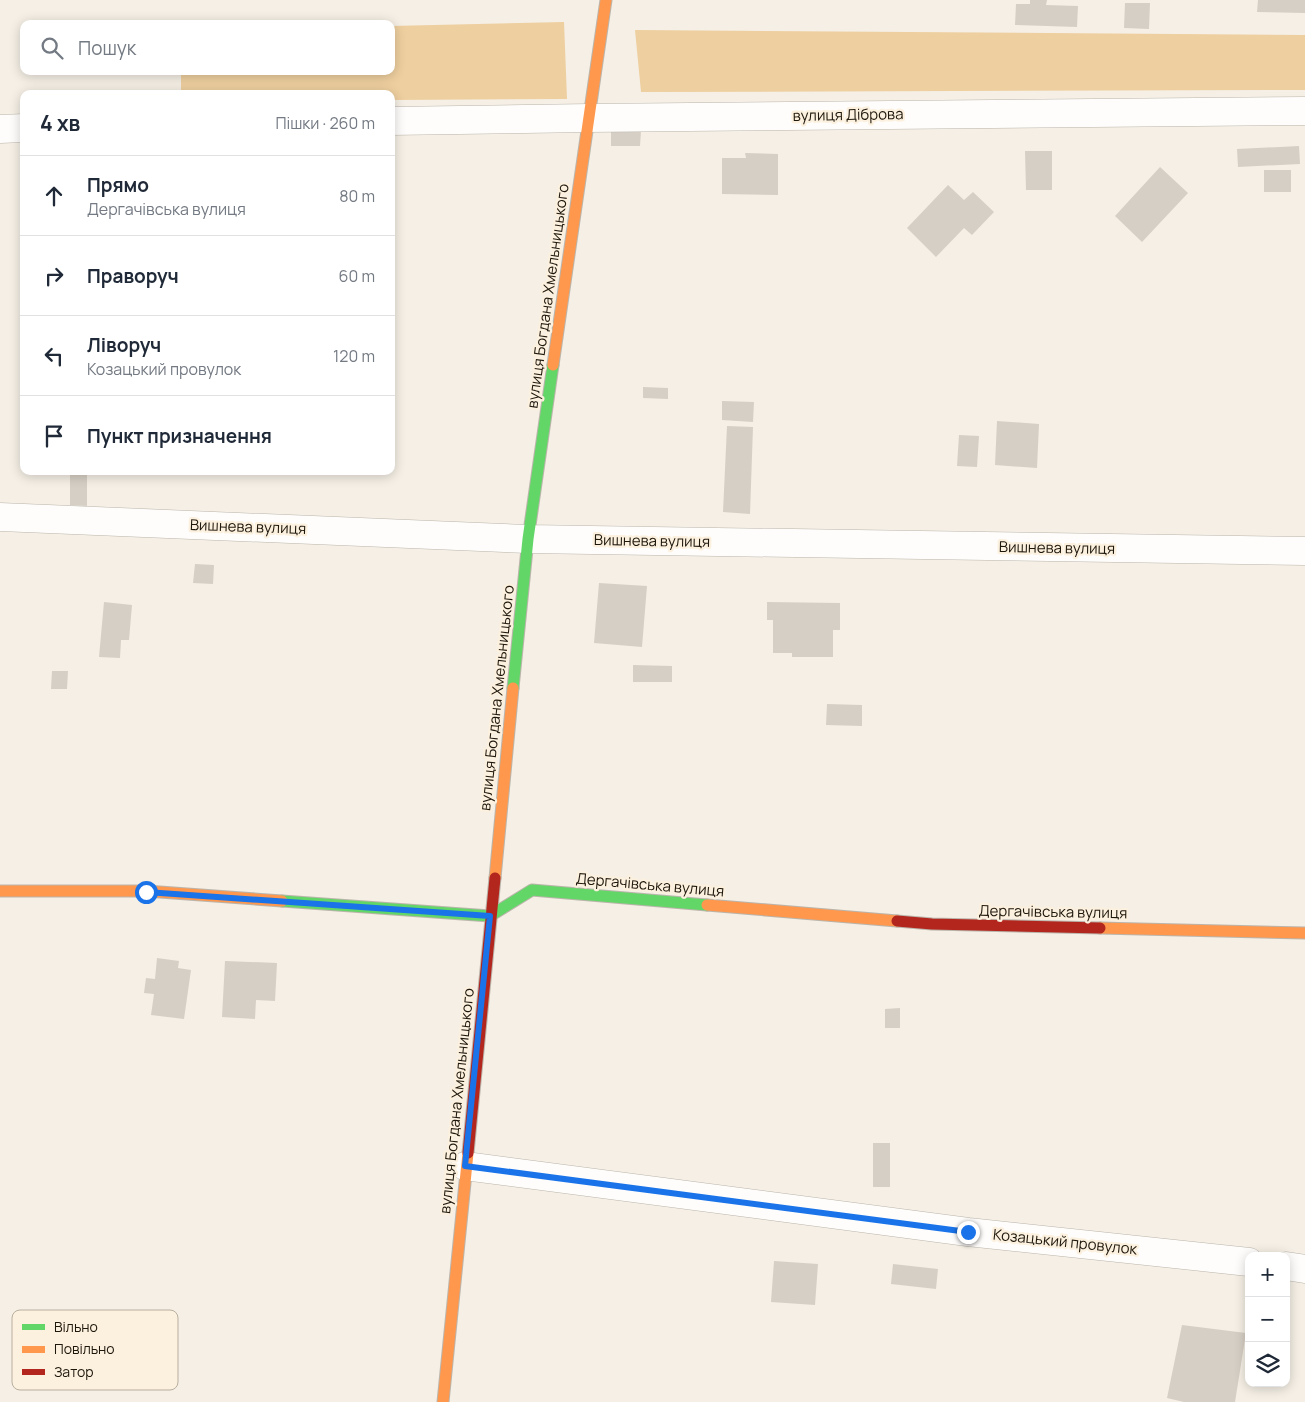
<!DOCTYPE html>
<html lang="uk">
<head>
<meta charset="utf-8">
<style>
  :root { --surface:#fff; --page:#f6f6f7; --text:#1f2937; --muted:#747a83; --line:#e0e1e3 }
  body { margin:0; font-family:Manrope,sans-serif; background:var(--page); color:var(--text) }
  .controls { position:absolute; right:15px; bottom:15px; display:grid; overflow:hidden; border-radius:10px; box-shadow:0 2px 12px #0003 }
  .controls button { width:45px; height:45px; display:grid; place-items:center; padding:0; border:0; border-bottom:1px solid var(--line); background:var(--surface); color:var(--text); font:25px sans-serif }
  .stop { position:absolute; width:15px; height:15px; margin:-11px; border:4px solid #1a73e8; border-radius:50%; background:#fff }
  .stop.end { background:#1a73e8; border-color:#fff; box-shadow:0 1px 5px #0008 }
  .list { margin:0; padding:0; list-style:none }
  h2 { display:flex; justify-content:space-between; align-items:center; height:65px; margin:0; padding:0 20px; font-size:21px }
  h2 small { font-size:16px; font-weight:400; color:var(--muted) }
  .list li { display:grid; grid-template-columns:32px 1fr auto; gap:15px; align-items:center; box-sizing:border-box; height:80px; padding:0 20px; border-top:1px solid var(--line) }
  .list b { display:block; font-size:19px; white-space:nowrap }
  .list p { margin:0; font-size:16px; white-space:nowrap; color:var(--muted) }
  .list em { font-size:16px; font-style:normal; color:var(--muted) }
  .icon { flex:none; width:28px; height:28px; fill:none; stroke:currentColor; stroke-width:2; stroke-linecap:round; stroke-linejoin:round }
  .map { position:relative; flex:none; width:1305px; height:1402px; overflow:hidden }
  .search { position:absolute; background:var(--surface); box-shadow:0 2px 12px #0003; left:20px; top:20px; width:375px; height:55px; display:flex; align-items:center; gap:12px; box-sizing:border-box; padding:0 18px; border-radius:10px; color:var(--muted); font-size:19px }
  .panel { position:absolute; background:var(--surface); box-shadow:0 2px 12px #0003; left:20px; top:90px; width:375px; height:385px; border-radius:10px }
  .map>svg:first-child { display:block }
  .green { fill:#eecf9f }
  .building { fill:#d6cfc5 }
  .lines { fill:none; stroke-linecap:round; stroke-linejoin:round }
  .street-casing { stroke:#bbb5ab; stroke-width:29 }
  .fast-casing { stroke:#bbb5ab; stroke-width:13 }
  .slow-casing { stroke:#bbb5ab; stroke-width:13 }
  .jam-casing { stroke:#bbb5ab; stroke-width:13 }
  .street { stroke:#fefdfb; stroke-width:28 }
  .fast { stroke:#63d668; stroke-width:11 }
  .slow { stroke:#ff974d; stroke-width:11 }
  .jam { stroke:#b3261e; stroke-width:11 }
  .route { stroke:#1a73e8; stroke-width:6 }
  .labels { text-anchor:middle; stroke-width:4.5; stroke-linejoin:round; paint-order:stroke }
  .street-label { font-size:15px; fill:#1e170c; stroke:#fcf0de }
  .key { fill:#fcf0de; stroke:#b9af9f; stroke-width:1 }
  .key-label { font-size:14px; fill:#1e170c }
</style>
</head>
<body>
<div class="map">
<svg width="1305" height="1402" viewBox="0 0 1305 1402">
  <rect width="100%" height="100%" fill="#f5efe5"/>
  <path class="green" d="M564,22L567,99L391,100V94H181V71H391V26Z
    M635,30L1305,35V90L641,92Z"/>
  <path class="building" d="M1030,0H1047L1046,5L1078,6L1077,27L1015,25L1016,4H1030Z
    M1258,0H1305V13L1257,12Z
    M1125,3H1150L1149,29L1124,28Z
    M611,130L641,131L640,146H611Z
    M1299,146L1300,164L1238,167L1237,149Z
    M1025,151H1052V190H1026Z
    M745,153L778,154V195L722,194V158H746Z
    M1160,167L1188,193L1142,242L1115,216Z
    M1264,170H1291V192H1264Z
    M948,185L964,200L973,192L994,212L972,235L964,228L936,257L907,228Z
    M643,387L668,388V399L643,398Z
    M722,401L754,402L753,422L722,420Z
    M997,421L1039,424L1037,468L995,465Z
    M727,426L753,427L750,514L723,512Z
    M959,435L979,436L977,467L957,466Z
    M70,471H87V506L70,505Z
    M195,564L214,565L213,584L193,583Z
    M599,583L647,586L642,647L594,643Z
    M104,602L132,605L129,640H121L120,658L99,657Z
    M767,602L840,603V630H833V657H792V653H773V620H767Z
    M633,665L672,666V682H633Z
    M52,671H68L67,689H51Z
    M827,704L862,705V726L826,725Z
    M157,958L179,961L178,968L191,970L184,1019L151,1015L154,994L144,993L146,978L155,979Z
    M225,961L277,963L275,1001L256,1000L255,1019L222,1017Z
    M900,1008V1028H885V1009Z
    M873,1143H890V1187H873Z
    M774,1261L818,1264L815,1305L771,1302Z
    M893,1264L938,1269L936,1289L891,1284Z
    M1182,1325L1246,1333L1235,1402H1184L1167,1398Z"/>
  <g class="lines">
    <g class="street-casing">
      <path id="street" d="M391,121L589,118L1305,111
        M0,129L24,128
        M0,517L528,539L1305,551
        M465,1166L968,1232L1249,1262
        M1286,1266L1305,1269"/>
    </g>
    <g class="fast-casing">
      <path id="fast" d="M513,688L528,539L553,365
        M282,901L490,916L532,890L707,905"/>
    </g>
    <g class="slow-casing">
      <path id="slow" d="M553,365L606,0
        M495,878L513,688
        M0,891H146L282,901
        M707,905L897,921
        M1100,928L1305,933
        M443,1402L468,1153"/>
    </g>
    <g class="jam-casing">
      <path id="jam" d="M897,921L932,924L1100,928
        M468,1153L495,878"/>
    </g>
    <use href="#street" class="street"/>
    <use href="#fast" class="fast"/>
    <use href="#slow" class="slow"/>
    <use href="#jam" class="jam"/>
  </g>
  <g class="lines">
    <path class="route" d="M146,892L490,916L465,1166L968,1232"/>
  </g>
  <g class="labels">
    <g class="street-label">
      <text transform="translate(848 115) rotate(-1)" y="5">вулиця Діброва</text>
      <text transform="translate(548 296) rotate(-82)" y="5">вулиця Богдана Хмельницького</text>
      <text transform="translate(248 527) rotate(2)" y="5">Вишнева вулиця</text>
      <text transform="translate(652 541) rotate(1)" y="5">Вишнева вулиця</text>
      <text transform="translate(1057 548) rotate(1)" y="5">Вишнева вулиця</text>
      <text transform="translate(497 698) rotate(-84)" y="5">вулиця Богдана Хмельницького</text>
      <text transform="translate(650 885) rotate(5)" y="5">Дергачівська вулиця</text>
      <text transform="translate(1053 912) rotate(1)" y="5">Дергачівська вулиця</text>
      <text transform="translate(457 1101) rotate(-84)" y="5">вулиця Богдана Хмельницького</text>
      <text transform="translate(1065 1242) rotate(6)" y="5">Козацький провулок</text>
    </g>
  </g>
  <rect x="12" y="1310" width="166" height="80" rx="8" class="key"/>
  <rect x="22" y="1324" width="23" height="6" fill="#63d668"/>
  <rect x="22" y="1346" width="23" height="7" fill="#ff974d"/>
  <rect x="22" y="1369" width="23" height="6" fill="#b3261e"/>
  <g class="key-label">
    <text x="54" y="1332">Вільно</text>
    <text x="54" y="1354">Повільно</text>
    <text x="54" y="1377">Затор</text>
  </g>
</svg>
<div class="controls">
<button>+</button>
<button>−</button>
<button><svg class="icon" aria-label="layers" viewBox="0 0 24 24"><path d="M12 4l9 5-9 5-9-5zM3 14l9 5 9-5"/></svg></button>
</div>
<div class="stop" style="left:146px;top:892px"></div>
<div class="stop end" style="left:968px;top:1232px"></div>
<div class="search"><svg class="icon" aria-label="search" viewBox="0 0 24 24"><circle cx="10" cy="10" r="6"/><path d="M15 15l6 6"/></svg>Пошук</div>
<section class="panel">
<h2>4 хв<small>Пішки · 260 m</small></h2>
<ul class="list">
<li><svg class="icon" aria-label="ahead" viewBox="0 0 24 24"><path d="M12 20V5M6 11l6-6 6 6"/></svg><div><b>Прямо</b><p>Дергачівська вулиця</p></div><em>80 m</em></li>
<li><svg class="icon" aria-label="right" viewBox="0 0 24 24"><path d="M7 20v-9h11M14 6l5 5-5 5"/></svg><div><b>Праворуч</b></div><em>60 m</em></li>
<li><svg class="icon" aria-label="left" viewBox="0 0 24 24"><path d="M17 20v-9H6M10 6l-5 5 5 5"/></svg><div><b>Ліворуч</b><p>Козацький провулок</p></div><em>120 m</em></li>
<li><svg class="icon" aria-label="arrive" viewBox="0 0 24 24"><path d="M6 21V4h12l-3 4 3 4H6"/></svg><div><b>Пункт призначення</b></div></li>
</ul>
</section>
</div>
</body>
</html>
